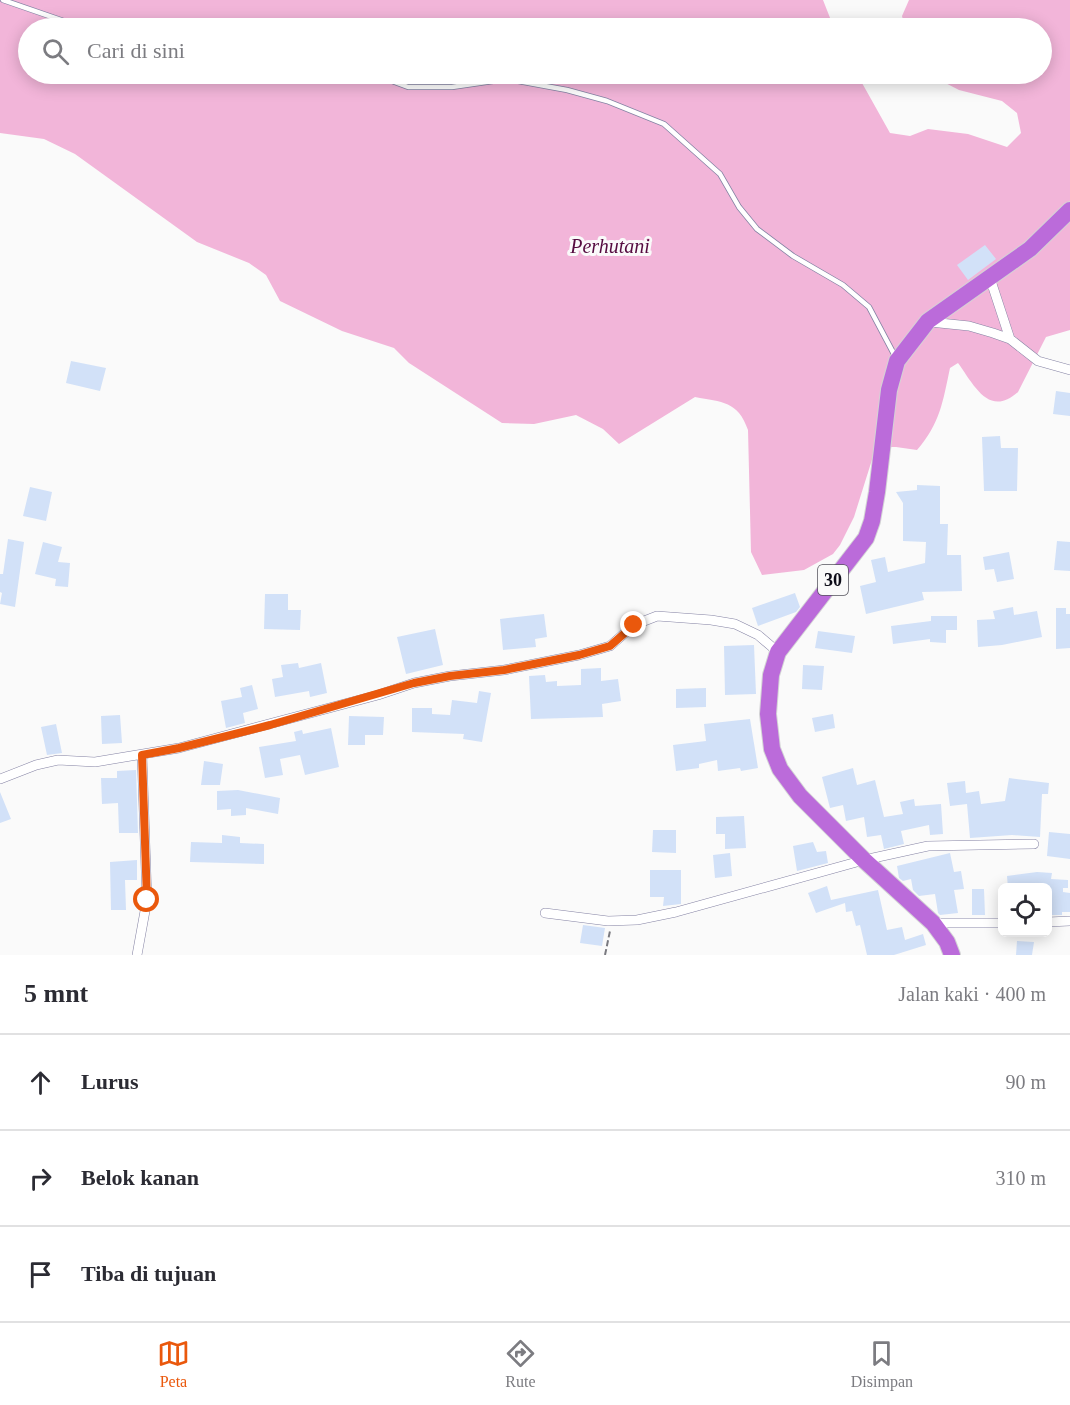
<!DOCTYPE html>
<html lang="id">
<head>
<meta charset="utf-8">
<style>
  :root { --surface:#fff; --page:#f7f7f7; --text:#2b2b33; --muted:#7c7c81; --line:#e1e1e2; --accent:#ea580c }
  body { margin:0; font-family:Georgia,serif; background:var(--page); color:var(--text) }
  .controls { position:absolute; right:18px; bottom:18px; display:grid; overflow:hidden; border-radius:9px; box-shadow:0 3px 15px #0003 }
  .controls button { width:54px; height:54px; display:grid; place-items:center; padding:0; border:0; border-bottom:2px solid var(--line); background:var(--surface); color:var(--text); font:30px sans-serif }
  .stop { position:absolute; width:18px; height:18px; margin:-14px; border:4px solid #ea580c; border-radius:50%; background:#fff }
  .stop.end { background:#ea580c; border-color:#fff; box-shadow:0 2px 6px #0008 }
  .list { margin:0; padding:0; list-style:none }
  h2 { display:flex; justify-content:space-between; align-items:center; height:78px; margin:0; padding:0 24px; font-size:26px }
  h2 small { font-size:20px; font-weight:400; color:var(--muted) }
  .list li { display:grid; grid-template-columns:39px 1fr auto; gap:18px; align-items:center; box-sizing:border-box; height:96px; padding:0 24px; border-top:2px solid var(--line) }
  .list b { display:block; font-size:22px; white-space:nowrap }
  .list em { font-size:20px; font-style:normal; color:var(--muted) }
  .icon { flex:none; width:33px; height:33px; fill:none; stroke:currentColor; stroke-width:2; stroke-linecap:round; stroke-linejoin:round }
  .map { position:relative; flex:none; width:1070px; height:955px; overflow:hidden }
  .search { position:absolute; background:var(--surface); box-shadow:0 3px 15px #0003; left:18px; right:18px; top:18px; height:66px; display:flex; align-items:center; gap:15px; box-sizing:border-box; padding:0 21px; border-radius:33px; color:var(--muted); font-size:22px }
  .sheet { height:366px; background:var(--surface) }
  nav { display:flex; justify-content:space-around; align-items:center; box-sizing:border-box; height:84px; border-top:2px solid var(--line); background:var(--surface); font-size:16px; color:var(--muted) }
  nav a { display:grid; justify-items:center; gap:3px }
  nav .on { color:var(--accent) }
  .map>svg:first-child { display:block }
  .green { fill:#f2b5d9 }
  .building { fill:#d2e1f8 }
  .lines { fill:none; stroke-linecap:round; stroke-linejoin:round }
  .lane-casing { stroke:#8583a4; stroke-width:6 }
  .street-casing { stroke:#8583a4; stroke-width:10 }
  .highway-casing { stroke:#d3d3d5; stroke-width:18 }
  .path { stroke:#79797f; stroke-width:2; stroke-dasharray:6 3; stroke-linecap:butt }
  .lane { stroke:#fff; stroke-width:4.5 }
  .street { stroke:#fff; stroke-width:9 }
  .highway { stroke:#bb6bda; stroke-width:16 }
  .route { stroke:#ea580c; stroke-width:8 }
  .labels { text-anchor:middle; stroke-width:6; stroke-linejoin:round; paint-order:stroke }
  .shield { fill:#fafafa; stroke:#54535c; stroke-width:1.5 }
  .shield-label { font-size:18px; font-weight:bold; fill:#0d0c18 }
  .park-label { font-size:20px; font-style:italic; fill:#550b40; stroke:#fafafa }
</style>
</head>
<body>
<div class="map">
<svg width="1070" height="955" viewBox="0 0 1070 955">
  <rect width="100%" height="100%" fill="#fafafa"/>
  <path class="green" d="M0,0H823L834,28H28V74H857L890,133L910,136L928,129L968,134L1007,147L1021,133L1017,113L1002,101L959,90L928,74H1042V28H905L902,16L909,0H1070V330L1046,337L1018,392C989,418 974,385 958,363L950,368C943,401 940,424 917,450L896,447H876L854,517L840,545L833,554L804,570L762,575L751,552L748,430C738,401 722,402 695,397L619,444L603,429L576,415L534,424L502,423L409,363L394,348L342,331L280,301L266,275L249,263L197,242L75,154L44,139L0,133Z"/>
  <path class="building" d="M985,245L996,259L968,280L957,265Z
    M71,361L106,368L100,391L66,383Z
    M1056,391L1070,393V416L1053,414Z
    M1000,436L1001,448H1018L1017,491H984L982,437Z
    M917,485L940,486V524H948L947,555H961L962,591L922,592L924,600L866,614L860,586L876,582L871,560L885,557L888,572L925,563L926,542L903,541V503L896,492L917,490Z
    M30,487L52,492L46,521L23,516Z
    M8,539L24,542L15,607L0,604L2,593L0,592V574H3Z
    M1057,541L1070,542V571L1054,570Z
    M43,542L62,547L58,562L70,563L68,587L55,586L56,579L35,574Z
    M1009,552L1014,579L997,582L994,569L985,570L983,557Z
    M795,593L800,607L796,612L758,626L752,608Z
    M265,594H288V610H301L300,630L264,629Z
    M1013,607L1014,615L1037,611L1042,637L1002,645L978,647L977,620L995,619L993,611Z
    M1056,608H1066V614H1070V648L1056,649Z
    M544,614L547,637L535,639L536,647L503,650L500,619Z
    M931,616H957V630H946V643L930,642V639L893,644L891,626L931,621Z
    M435,629L443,665L406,674L397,637Z
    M818,631L855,636L852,653L815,648Z
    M754,645L756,694L725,695L724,646Z
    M298,663L299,668L321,663L327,693L310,697L309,691L275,697L272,679L283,677L281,665Z
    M803,665L824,666L822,690L802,689Z
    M601,668V681L618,679L621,701L602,704L603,717L531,719L529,676L545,675L546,682L557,681V686L581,685V669Z
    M252,685L258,709L243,713L245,723L226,728L221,701L242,697L240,688Z
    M706,688V707L676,708V689Z
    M479,691L491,693L482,742L463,739L464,734L412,732V708H432V714L450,715L452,700L477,703Z
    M833,714L835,728L815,732L812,718Z
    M120,715L122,743L102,744L101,716Z
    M349,716L384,717L383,735H365V745H348Z
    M750,719L758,768L741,771L740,768L718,771L717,760L699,764V768L676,771L673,745L706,741L704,724Z
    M56,724L62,753L47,755L41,727Z
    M331,728L339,767L305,775L300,755L280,759L283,775L265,778L259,747L296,741L294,732L302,730L303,734Z
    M204,761L223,764L220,785H201Z
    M853,768L857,785L875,780L884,817L903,814L900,802L914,799L915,806L941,804L943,834L930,835L929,825L901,831L904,844L884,849L881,835L867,837L864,817L846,821L843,805L830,808L822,777Z
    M136,770L138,833H119L118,803L102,804L101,778H117V771Z
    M1009,778L1049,783L1048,794H1042L1040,837L1012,835L970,838L967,804L950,806L947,783L965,781L966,793L979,791L981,804L1005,801Z
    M238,790L280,798L278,814L246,808V815L231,816V809L217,810V791Z
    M0,792L11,819L0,823Z
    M744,816L746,848L725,849V834H716V817Z
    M653,830H676V853L652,852Z
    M1049,832L1070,834V859L1047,856Z
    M222,835L240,837V843L264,844V864L190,862L191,842L222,843Z
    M813,842L817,852L826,851L828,863L797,871L793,846Z
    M730,853L732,876L715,878L713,855Z
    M950,853L954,872L961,871L964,889L954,890L958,913L940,915L938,913L935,894L919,896L913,890L911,879L903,881L899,878L897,866Z
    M137,860V880H125L126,910H111L110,862Z
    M650,870H681V904L663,906L664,897H650Z
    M1037,872L1052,873L1051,879L1068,880V888H1063V892L1070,893V912H1062V915H1048L1047,888H1008L1007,876Z
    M827,886L831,900L878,890L887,930L902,927L905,940L923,934L926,945L894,955H867L860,925L856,926L852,911L846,912L845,903L816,913L808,893Z
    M972,889H984L985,915H972Z
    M583,925L605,928L602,946L580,943Z
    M1017,941L1034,942L1032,955H1016Z"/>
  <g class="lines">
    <g class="lane-casing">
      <path id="lane" d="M3,0L84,28
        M373,74L408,87H452L507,79L567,90L607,101L664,124L720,174L739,207L757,229L793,256L843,285L869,307L896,358"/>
    </g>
    <g class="street-casing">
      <path id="street" d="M990,278L1010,339
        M930,322L969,326L993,333L1010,339L1038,361L1070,370
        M0,779L36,765L58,760L95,762L179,748L378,695L414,683L450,676L504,670L579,655L610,646L634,625L657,616L711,620L735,624L758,635L778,652
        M545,913L608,921L637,920L676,912L864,860L928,846L1034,844
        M1048,922L1070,921
        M933,923H1002
        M137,955L147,900L142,755"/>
    </g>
    <g class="highway-casing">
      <path id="highway" d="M952,955L947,942L933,923L864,860L800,796L780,769L772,749L768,714L771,675L778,652L866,538L872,521L877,492L889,390L897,361L928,321L1030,249L1070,210"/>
    </g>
    <path class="path" d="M605,955L610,931"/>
    <use href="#lane" class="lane"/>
    <use href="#street" class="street"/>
    <use href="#highway" class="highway"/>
  </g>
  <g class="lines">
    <path class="route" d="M147,900L142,755L179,748L270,725L414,683L450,676L504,670L579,655L610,646L634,625"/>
  </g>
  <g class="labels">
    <rect class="shield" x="818" y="565" width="30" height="30" rx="4.5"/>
    <g class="shield-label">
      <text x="833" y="586">30</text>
    </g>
    <g class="park-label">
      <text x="610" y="253">Perhutani</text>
    </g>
  </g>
</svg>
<div class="controls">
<button><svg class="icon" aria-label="locate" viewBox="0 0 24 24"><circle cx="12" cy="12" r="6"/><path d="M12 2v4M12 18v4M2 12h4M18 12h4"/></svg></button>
</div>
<div class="stop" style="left:147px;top:900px"></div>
<div class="stop end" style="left:634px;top:625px"></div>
<div class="search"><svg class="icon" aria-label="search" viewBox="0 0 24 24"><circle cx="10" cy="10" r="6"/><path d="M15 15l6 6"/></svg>Cari di sini</div>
</div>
<section class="sheet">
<h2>5 mnt<small>Jalan kaki · 400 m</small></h2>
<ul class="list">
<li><svg class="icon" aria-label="ahead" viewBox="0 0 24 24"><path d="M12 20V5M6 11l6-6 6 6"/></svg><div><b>Lurus</b></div><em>90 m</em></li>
<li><svg class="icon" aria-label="right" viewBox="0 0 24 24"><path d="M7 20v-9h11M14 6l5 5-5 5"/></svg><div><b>Belok kanan</b></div><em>310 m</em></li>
<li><svg class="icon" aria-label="arrive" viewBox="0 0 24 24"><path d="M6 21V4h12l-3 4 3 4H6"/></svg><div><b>Tiba di tujuan</b></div></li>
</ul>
</section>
<nav>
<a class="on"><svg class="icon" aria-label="map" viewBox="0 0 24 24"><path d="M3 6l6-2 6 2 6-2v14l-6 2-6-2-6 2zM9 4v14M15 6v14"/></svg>Peta</a>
<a><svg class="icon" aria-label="directions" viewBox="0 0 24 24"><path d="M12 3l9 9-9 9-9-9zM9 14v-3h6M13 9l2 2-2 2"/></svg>Rute</a>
<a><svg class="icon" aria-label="saved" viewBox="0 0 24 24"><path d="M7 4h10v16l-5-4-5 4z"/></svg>Disimpan</a>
</nav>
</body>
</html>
